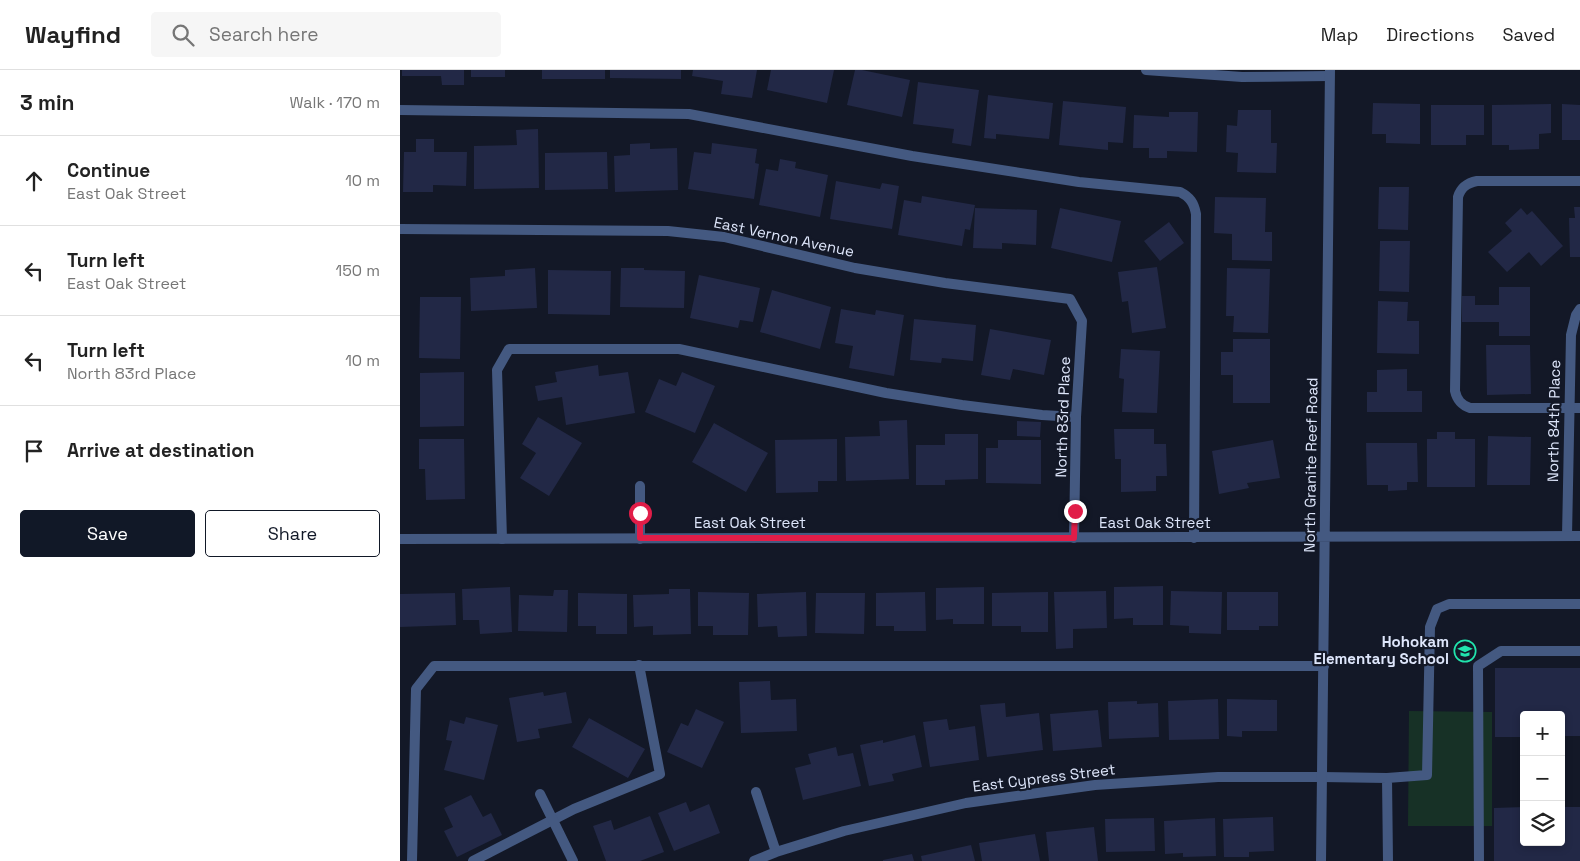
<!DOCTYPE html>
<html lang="en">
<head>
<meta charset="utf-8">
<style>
  :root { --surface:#fff; --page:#f6f6f6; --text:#222; --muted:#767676; --line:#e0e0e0; --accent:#111827 }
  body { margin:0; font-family:"Space Grotesk",sans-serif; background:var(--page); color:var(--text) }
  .controls { position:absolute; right:15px; bottom:15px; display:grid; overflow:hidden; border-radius:5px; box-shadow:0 2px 8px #0003 }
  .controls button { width:45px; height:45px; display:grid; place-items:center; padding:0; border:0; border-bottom:1px solid var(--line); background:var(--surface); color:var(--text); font:25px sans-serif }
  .stop { position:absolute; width:15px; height:15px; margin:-11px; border:4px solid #e11d48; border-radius:50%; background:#fff }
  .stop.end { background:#e11d48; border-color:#fff; box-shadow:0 1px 5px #0008 }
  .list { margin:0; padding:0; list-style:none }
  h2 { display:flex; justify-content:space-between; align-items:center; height:65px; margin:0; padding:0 20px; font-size:21px }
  h2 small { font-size:16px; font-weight:400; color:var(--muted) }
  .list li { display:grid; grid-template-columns:32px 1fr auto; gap:15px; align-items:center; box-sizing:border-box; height:90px; padding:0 20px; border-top:1px solid var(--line) }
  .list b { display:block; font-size:19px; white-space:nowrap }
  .list p { margin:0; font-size:16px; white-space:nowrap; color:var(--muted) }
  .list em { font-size:16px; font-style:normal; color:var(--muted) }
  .actions { display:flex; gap:10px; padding:15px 20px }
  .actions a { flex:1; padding:11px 0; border:1px solid var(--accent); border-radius:5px; text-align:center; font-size:18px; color:var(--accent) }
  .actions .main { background:var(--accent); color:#fff }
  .icon { flex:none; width:28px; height:28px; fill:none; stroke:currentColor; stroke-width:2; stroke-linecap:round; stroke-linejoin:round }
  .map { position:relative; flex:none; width:1180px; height:791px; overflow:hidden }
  header { display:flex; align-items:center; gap:30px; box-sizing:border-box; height:70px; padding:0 25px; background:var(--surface); border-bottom:1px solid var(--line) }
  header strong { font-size:24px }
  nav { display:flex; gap:28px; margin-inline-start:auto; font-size:18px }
  .search { width:350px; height:45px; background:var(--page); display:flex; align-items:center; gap:12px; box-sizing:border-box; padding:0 18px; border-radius:5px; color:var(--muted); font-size:19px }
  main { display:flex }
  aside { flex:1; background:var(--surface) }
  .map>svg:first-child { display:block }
  .green { fill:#173126 }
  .building { fill:#222846 }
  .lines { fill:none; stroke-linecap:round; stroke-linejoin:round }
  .service { stroke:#445981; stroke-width:10 }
  .minor { stroke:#445981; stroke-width:10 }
  .tertiary { stroke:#445981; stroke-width:10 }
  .route { stroke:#e11d48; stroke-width:6 }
  .labels { text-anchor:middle; stroke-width:4.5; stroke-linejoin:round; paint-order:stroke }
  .street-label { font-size:15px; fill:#dee6fb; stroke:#131827 }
  .poi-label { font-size:15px; font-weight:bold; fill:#dee6fb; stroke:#131827; text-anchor:end }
</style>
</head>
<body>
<header>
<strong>Wayfind</strong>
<div class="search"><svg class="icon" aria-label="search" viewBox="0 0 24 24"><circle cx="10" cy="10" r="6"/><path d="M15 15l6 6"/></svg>Search here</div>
<nav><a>Map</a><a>Directions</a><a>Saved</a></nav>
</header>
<main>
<aside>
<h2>3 min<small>Walk · 170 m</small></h2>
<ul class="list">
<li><svg class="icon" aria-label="ahead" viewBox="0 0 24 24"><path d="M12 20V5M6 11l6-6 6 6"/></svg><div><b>Continue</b><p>East Oak Street</p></div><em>10 m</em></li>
<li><svg class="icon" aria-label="left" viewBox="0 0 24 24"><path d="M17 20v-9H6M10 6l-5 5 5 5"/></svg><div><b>Turn left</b><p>East Oak Street</p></div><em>150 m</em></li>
<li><svg class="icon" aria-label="left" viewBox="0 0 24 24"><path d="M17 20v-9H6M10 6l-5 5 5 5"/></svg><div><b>Turn left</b><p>North 83rd Place</p></div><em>10 m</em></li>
<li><svg class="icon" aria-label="arrive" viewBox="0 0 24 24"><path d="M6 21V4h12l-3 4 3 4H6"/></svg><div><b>Arrive at destination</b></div></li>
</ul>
<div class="actions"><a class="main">Save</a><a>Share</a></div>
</aside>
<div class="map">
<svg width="1180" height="791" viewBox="0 0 1180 791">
  <rect width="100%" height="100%" fill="#131827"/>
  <path class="green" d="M1009,641L1092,642V756H1008Z"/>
  <path class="building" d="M2,0H64V15H42L41,6H2Z
    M71,0H105V7H71Z
    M142,0H205V9H142Z
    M210,0H281V9L210,8Z
    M293,0H357L352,28L321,24L323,11L292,6Z
    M371,0H434L427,33L367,20Z
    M455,0H462L510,10L502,47L447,35Z
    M518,12L579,20L571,76L552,73L554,59L513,54Z
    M588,25L653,33L649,69L596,64V69L584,68Z
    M663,31L726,37L723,73L708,72V80L659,75Z
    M973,33L1020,34V74L986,73V64H972Z
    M1151,34V63L1139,64V79L1109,80V75H1092V35Z
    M1162,34L1180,35V70H1162Z
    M1031,35H1084V65H1066V75H1031Z
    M838,40H871V73H877L876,103L837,102L838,83L826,82L827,55L837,56Z
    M769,42H798L797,82L767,81V88H749V78H733L734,45L769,47Z
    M138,59L139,118L74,119V76L117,75L116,60Z
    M16,69H34V82H67L66,116L33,115V122H3L4,82H16Z
    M250,73V79L277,78L278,120L215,122L214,86L230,85V74Z
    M312,73L357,79L355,93L359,94L354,129L288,119L294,82L311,84Z
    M207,82L208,119L145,120V83Z
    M380,89L396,92L395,98L428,105L420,147L359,135L366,99L378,101Z
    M436,111L480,119L482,113L499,116L492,159L430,149Z
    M979,117H1009L1008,160L978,159Z
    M522,126L575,135L570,160L565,159L562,176L498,165L504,130L521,133Z
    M815,127L866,128L865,162H872V191L832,190V164L814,163Z
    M1174,137H1180V187H1170L1169,148H1175Z
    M575,138L637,140L636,175L602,173V179L573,178Z
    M660,138L721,151L712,192L651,178Z
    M1121,138L1127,145L1132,141L1163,176L1141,196L1129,182L1107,202L1088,182L1112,161L1105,153Z
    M769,152L784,173L760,191L744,171Z
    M980,171H1010L1009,222L979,221Z
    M757,197L766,258L732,263L728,231L722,232L718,202Z
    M135,198L137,238L71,241L70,208L105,206V200Z
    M221,198H244V200L285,201L284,238L220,237Z
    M827,198L870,199L868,263L833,262L834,246H826Z
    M148,200L211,201L210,245L148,244Z
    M299,205L360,218L353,252L340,250L338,258L290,248Z
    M1099,217H1130V266H1099V252H1062V226H1075V235H1099Z
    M372,220L431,237L420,279L360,262Z
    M20,227H61L60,289L19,288Z
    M978,231L1008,232L1007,251H1019V284L977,283Z
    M441,239L475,245L476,240L504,245L494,306L449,298L453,276L435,273Z
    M514,249L576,255L573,291L542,288L541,293L510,290Z
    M590,259L651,270L644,305L613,299L610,310L581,305Z
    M833,269H870V333H833V305H821V282H833Z
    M1086,275H1130L1131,324L1087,325Z
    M721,279L760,281L757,343L722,342L724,309L719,308Z
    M198,295L199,306L228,302L235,343L166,355L162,327L138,331L135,316L157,312L155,302Z
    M1007,299V321H1022V342H967V322H977V300Z
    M64,302V356L20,357V303Z
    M282,302L315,316L295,363L245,342L259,309L276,316Z
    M138,347L182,373L149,426L120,408L136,383L122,374Z
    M507,350L509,409L446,411L445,367L480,366L479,351Z
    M617,351L641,352L640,367L617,366Z
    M314,353L368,383L346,422L292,392Z
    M714,359H754V374H766L767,406H756V421L721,422V389H715Z
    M1037,362H1055V369H1075V417H1027V369H1037Z
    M545,364H578V409L545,410V415H516V375H545Z
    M1088,366L1131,367L1130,415H1087Z
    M19,369H64L65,429L26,430L25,399H19Z
    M437,369V411H418V422L376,423L375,370Z
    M598,370H641V414L586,413V378H598Z
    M873,370L880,408L847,413L849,418L819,424L812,381Z
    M966,373H1017L1018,412H1007V420L988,421V415H967Z
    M763,516V555H733V548L714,549V517Z
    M110,517L112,562L80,564L79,550H63L62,519Z
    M584,517V554H553V549L536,550V518Z
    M269,519H290L291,564L253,565V556L234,557L233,525L269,524Z
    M154,520H168L167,562L118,561L119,525L153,526Z
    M706,521L707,558L673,559V578L656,579L654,522Z
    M771,521L822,522L821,564L789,563V556L770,555Z
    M298,522L349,523L348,565H313V556H298Z
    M406,522L407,566L378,567L377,556L358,557L357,524Z
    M525,522L526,561H494V556H476V523Z
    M648,522V562H621V556H592V523Z
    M827,522H878V556H859V560H827Z
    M55,523L56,555L0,557V524Z
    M178,523L227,524V564H196V556H178Z
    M416,523H465L464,564L415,563Z
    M1095,598H1180V666H1161V645H1124V667H1095Z
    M370,611L371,630L396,629L397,661L341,663L339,612Z
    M143,622L144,626L166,622L172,653L138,659L140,668L117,672L109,628Z
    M818,629L819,669L769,670L768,631Z
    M827,629L877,630V661H842V667L827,666Z
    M737,631V634L758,633L759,667L709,669L708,632Z
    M605,633L606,647L639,643L643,680L587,687L580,635Z
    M296,639L324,652L302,698L267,682L281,653L288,656Z
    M698,640L702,677L653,681L650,644Z
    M66,647L98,655L84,710L44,700L52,671L46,670L50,650L64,654Z
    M189,648L245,679L228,708L172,677Z
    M547,649L549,660L575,656L579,690L530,697L523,652Z
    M515,665L522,697L492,704L494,711L469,716L460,675L483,670V673Z
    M436,677L438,686L453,683L461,716L403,730L395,698L411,694L408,684Z
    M71,725L83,747L91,743L102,765L57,787L44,761L53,757L44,738Z
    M286,732L290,742L309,734L320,763L274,781L258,743Z
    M1124,737V772H1161V737H1180V791H1094V738Z
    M250,746L264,782L240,791H206L193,756L211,750L214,760Z
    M873,747L874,781L849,782V787H824L823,749Z
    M754,748L755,781L706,782L705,749Z
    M815,748L816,786L783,787V783L765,784L764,751Z
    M694,757L698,791H649L646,762Z
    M635,764L640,791H582L579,773Z
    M571,775L575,791H522L521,786Z
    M512,784L514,791H483V790Z"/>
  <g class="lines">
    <path class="service" d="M0,40L289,44L512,86L679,112L780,122C790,127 794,133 796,144L794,468
      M1180,111H1077C1067,113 1061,117 1058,127L1055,321C1057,330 1061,335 1070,338H1180
      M102,469L97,300L109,279H279L486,323L562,335L642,345L676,347
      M922,707L987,708L988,791
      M987,708L1027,705L1030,557L1037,539L1049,534H1180
      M12,791L16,619L34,596H924
      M73,791L174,739L260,704L239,595
      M1079,791L1078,596L1101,581H1180"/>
    <path class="minor" d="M746,0L842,7L929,6
      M0,159L268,161L324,167L455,198L545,213L670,229L682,251L676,347L674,468
      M240,416V469
      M1167,466L1171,265L1176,245L1180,239
      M356,722L376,782
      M140,724L173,791
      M354,791L376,782L444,761L566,733L695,715L818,707H922"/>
    <path class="tertiary" d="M0,469L1180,466
      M921,791L930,0"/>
  </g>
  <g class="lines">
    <path class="route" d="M240,443V468H674L675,441"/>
  </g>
  <defs>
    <g id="school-ring" transform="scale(1.125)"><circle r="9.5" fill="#131827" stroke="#21e4ad" stroke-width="1.5"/><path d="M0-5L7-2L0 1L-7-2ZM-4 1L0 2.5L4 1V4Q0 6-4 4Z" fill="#21e4ad"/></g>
  </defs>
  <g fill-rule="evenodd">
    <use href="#school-ring" x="1065" y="581"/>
  </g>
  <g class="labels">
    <g class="street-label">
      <text transform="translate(384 167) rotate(12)" y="5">East Vernon Avenue</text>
      <text transform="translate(663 347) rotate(-88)" y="5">North 83rd Place</text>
      <text transform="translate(1154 351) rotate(-89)" y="5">North 84th Place</text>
      <text transform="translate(911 395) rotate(-89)" y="5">North Granite Reef Road</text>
      <text x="350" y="458">East Oak Street</text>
      <text x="755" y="458">East Oak Street</text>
      <text transform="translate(644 708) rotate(-7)" y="5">East Cypress Street</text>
    </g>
    <g class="poi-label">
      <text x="1049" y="577">Hohokam<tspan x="1049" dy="17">Elementary School</tspan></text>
    </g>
  </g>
</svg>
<div class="controls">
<button>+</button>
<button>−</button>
<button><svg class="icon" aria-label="layers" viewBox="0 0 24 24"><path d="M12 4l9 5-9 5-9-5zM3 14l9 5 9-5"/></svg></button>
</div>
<div class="stop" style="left:240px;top:443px"></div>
<div class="stop end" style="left:675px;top:441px"></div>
</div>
</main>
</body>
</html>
